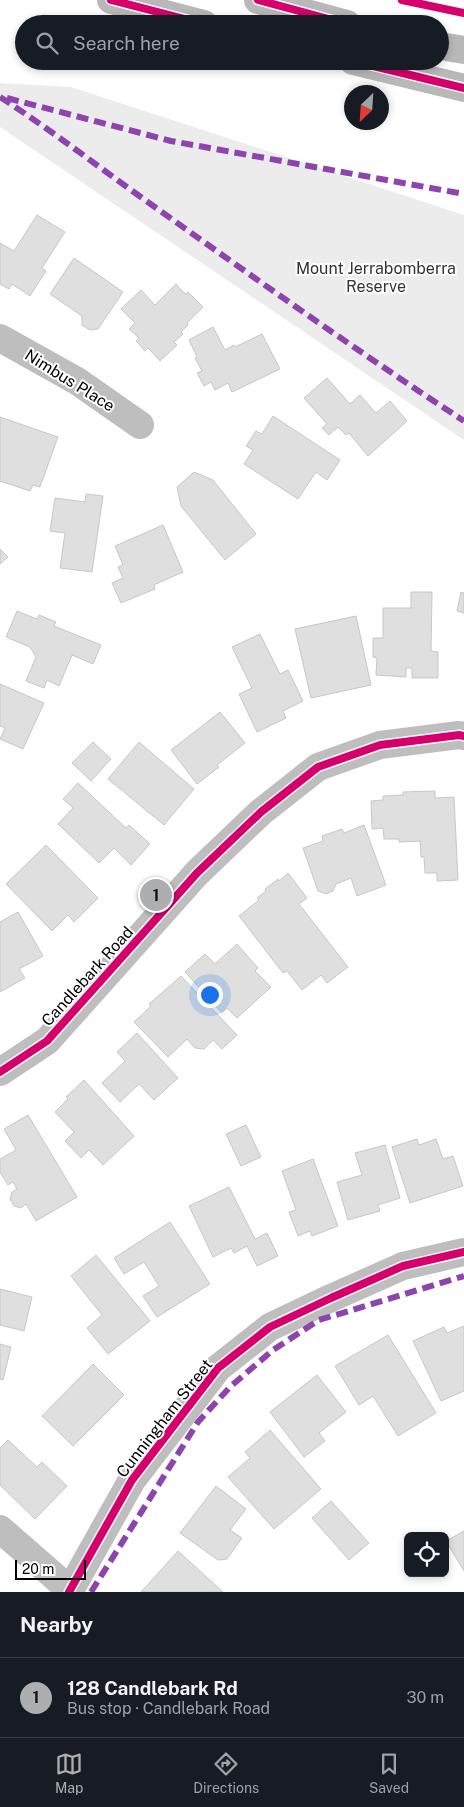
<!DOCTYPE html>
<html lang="en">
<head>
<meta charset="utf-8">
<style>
  :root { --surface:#171b24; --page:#242831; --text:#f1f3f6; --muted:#9ea1a6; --line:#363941; --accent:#adaeaf }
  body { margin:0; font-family:"Public Sans",sans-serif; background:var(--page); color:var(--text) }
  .controls { position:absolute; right:15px; bottom:15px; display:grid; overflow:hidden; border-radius:8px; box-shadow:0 2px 8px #0003 }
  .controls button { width:45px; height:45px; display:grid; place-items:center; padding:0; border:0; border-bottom:1px solid var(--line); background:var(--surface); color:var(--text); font:25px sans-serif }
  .compass { position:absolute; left:344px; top:85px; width:45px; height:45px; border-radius:50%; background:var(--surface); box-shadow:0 2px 8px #0003; rotate:205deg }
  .scale { position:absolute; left:15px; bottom:12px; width:71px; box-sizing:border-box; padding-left:5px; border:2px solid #000; border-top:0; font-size:14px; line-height:18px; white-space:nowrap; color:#000; -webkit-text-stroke:4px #fff; paint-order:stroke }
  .you { position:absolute; left:209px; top:994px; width:18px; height:18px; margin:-12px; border:4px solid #fff; border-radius:50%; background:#1a73e8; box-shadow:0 0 0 8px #1a73e833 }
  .badge { display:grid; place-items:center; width:32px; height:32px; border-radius:50%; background:var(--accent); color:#111; font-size:16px; font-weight:700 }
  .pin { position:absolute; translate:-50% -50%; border:2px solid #fff; box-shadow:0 1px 5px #0006 }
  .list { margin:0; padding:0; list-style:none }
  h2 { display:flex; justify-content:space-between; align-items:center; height:65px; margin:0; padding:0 20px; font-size:21px }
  h2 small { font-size:16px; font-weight:400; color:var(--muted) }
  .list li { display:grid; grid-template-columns:32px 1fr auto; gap:15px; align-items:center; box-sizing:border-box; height:80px; padding:0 20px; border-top:1px solid var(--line) }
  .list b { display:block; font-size:19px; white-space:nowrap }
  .list p { margin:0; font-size:16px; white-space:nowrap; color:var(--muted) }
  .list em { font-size:16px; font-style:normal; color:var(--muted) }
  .icon { flex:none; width:28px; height:28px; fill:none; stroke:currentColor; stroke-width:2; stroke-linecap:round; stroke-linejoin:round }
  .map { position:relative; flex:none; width:464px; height:1592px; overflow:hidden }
  .search { position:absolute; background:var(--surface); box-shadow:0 2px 8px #0003; left:15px; right:15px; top:15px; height:55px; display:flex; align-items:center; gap:12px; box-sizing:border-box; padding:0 18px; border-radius:28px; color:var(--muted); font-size:19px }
  .sheet { height:145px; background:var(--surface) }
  nav { display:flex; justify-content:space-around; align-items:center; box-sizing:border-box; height:70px; border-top:1px solid var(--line); background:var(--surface); font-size:14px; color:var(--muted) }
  nav a { display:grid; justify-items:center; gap:2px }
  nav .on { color:var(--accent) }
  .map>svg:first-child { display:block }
  .green { fill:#ececec }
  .building { fill:#dfdfdf; stroke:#c7c7c7 }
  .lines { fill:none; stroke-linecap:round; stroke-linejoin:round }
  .minor { stroke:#bebebe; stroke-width:28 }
  .tertiary { stroke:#bebebe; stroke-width:28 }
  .secondary { stroke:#b8b8b8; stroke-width:28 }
  .quiet { stroke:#8e44ad; stroke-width:6; stroke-dasharray:12 6; stroke-linecap:butt }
  .cycleway-casing { stroke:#fff; stroke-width:11 }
  .cycleway { stroke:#d6006c; stroke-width:8 }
  .labels { text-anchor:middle; stroke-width:4; stroke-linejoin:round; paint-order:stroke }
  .park-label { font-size:16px; fill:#333; stroke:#fff }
  .street-label { font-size:16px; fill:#000; stroke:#fff }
</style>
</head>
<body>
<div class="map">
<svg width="464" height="1592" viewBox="0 0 464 1592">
  <rect width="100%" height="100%" fill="#fff"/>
  <path class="green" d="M0,83L71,87L464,215V440L0,127Z"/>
  <path class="building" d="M37,215L65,232L42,268L46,271L30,296L12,284L9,289L0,284V243L14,251Z
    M74,258L123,292L98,329L90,330L82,325V316L50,294Z
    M176,284L185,294L188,292L203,307L187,323L188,325L181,332L183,334L174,342L177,345L160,361L148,348L145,351L136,341L139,338L129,329L135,323L121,309L141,290L155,305Z
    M213,327L225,350L234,345L235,347L262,334L280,369L232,392L228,383L215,390L211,382L204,386L197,373L202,371L195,358L197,357L189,340Z
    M327,378L350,404L360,395L376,413L390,401L407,421L368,456L349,433L346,435L338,427L329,435L322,428L327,424L304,398Z
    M273,416L340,460L327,480L316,472L298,499L244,464L253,450L246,446L256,431L262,434Z
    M0,417L58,437L40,487L33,485L30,491L0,481Z
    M194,472L213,480L256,534L225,560L181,506L177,487Z
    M86,494L103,496L92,572L60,568L65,533L50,531L55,498L85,502Z
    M163,525L183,572L154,585L155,589L121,603L112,583L123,578L118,567L123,565L115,546Z
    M0,549L8,557L0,564Z
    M411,592H432L431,651L438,652V678H412V668H406V677L376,675L377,658L373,657V638H383V608H411Z
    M461,592L464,593V613L457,611Z
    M17,611L37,619L39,615L56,622L54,626L101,645L93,664L72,655L59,686L47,680L44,688L26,681L36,657L30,647L6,637Z
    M356,616L371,685L311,698L295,629Z
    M260,634L280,674L288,670L303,701L283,711L286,718L257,732L239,694L252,688L232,647Z
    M0,684L44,703L23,749L0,739L5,728L0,726Z
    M220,712L245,743L217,765L219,767L197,784L171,750Z
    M93,742L111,759L91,781L72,763Z
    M139,742L194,789L164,825L108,779Z
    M78,783L126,828L129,825L150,844L131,865L114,848L99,863L58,824L73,808L63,799Z
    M435,791V798L454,797L458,880L437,881V873H425L424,857H421L420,841L399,842V839H384L383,828L372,829L371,801L383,800V796L403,795V792Z
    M364,825L386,885L357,896L351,878L336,884L333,891L326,894L318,891L303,848L323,841L322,836L342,829L344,833Z
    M46,845L98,898L74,922L68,915L52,931L6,884Z
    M288,873L307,898L299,904L348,967L327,983L321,975L302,990L287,971L283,973L239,916L259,900L257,898L266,891L265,889L278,879L279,881Z
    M18,912L43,956L19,969L25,978L0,992V922Z
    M237,944L258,968L255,971L271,987L237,1018L227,1008L222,1013L185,972L205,954L215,964Z
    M181,976L237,1035L222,1049L213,1040L204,1049L195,1048L187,1039L168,1057L134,1022L151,1006L149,1004Z
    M137,1033L178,1078L154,1100L139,1084L120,1102L102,1083L125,1061L117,1052Z
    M84,1080L134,1136L103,1165L89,1150L81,1158L65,1141L74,1132L55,1112L68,1099L66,1097Z
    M28,1115L77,1197L36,1221L26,1204L21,1208L14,1206L10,1199L12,1192L17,1189L13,1182L8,1185L0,1172V1159L16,1150L4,1129Z
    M246,1125L261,1157L241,1166L226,1134Z
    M417,1139L419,1145L436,1139L443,1159L453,1156L463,1186L410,1203L392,1147Z
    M385,1145L400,1198L378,1205L380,1211L348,1220L337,1182L362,1175L355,1153Z
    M313,1159L338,1226L312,1236L310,1231L298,1236L289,1212L296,1210L282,1171Z
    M229,1187L255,1239L267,1233L278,1256L257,1266L247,1246L234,1253L231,1248L213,1257L189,1206Z
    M170,1222L210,1284L157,1317L143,1296L159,1286L144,1262L124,1274L114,1258Z
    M96,1255L150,1321L108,1354L87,1328L102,1315L71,1276Z
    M0,1289L32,1297L24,1331L0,1325Z
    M464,1326V1391L441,1401L413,1341L444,1327L447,1333Z
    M388,1335L436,1413L398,1436L373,1396L359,1405L335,1366Z
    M0,1344L11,1347L3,1380L0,1379Z
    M93,1364L124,1395L73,1446L42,1416Z
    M317,1375L346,1412L319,1433L325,1441L304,1457L270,1412Z
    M270,1430L321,1489L274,1529L228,1477L250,1458L245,1452Z
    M8,1440L37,1467L42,1462L67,1486L35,1519L0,1485V1448Z
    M216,1486L246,1509L230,1530L242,1538L227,1559L218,1560L180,1533Z
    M331,1501L369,1543L349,1560L312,1518Z
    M464,1531V1571L446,1541Z
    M178,1551L223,1592H141Z"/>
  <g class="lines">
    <path class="minor" d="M0,338L77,381L140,425
      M0,1529L70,1590
      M69,1592L132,1480L218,1368L270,1327L331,1298L403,1266L464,1252"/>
    <path class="tertiary" d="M0,1072L47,1041L197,873L261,812L318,767L380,745L459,735L464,736"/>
    <path class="secondary" d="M111,0L204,24
      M258,0L347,24
      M440,46L464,50
      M353,61L464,88"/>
    <path class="quiet" d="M0,97C48,128 92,162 138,195C246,272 354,349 464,421
      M7,98L171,141L464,194
      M91,1592L198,1422L230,1387L273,1350L319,1320L464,1276"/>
    <g class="cycleway-casing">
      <path id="cycleway" d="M111,0L204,24
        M258,0L347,24
        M402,0L464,13
        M353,61L464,88
        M0,1072L47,1041L197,873L261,812L318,767L380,745L459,735L464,736
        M69,1592L132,1480L218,1368L270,1327L331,1298L403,1266L464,1252"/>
    </g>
    <use href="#cycleway" class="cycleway"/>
  </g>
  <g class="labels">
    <g class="park-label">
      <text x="376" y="274">Mount Jerrabomberra<tspan x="376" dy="18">Reserve</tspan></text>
    </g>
    <g class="street-label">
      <text transform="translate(70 380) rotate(32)" y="6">Nimbus Place</text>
      <text transform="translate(87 976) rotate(-48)" y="6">Candlebark Road</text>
      <text transform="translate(164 1418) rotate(-52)" y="6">Cunningham Street</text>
    </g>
  </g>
</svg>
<div class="controls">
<button><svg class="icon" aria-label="locate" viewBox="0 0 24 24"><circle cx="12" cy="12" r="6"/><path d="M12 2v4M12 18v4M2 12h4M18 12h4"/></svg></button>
</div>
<svg class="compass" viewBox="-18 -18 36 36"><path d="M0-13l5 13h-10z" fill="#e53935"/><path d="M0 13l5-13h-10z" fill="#9ea1a6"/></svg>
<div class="scale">20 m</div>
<div class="you"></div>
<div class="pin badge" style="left:156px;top:895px">1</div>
<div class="search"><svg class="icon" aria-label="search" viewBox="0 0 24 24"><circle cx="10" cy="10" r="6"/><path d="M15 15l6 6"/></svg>Search here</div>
</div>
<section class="sheet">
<h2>Nearby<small></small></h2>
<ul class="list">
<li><span class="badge">1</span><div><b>128 Candlebark Rd</b><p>Bus stop · Candlebark Road</p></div><em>30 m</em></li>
</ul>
</section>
<nav>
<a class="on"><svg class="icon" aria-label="map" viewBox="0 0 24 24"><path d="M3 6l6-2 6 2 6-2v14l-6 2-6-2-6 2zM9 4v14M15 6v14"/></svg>Map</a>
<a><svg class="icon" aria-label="directions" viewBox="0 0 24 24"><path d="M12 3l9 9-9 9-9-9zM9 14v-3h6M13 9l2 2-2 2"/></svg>Directions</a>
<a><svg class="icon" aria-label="saved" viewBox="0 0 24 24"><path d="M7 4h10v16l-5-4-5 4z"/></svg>Saved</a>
</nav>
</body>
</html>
